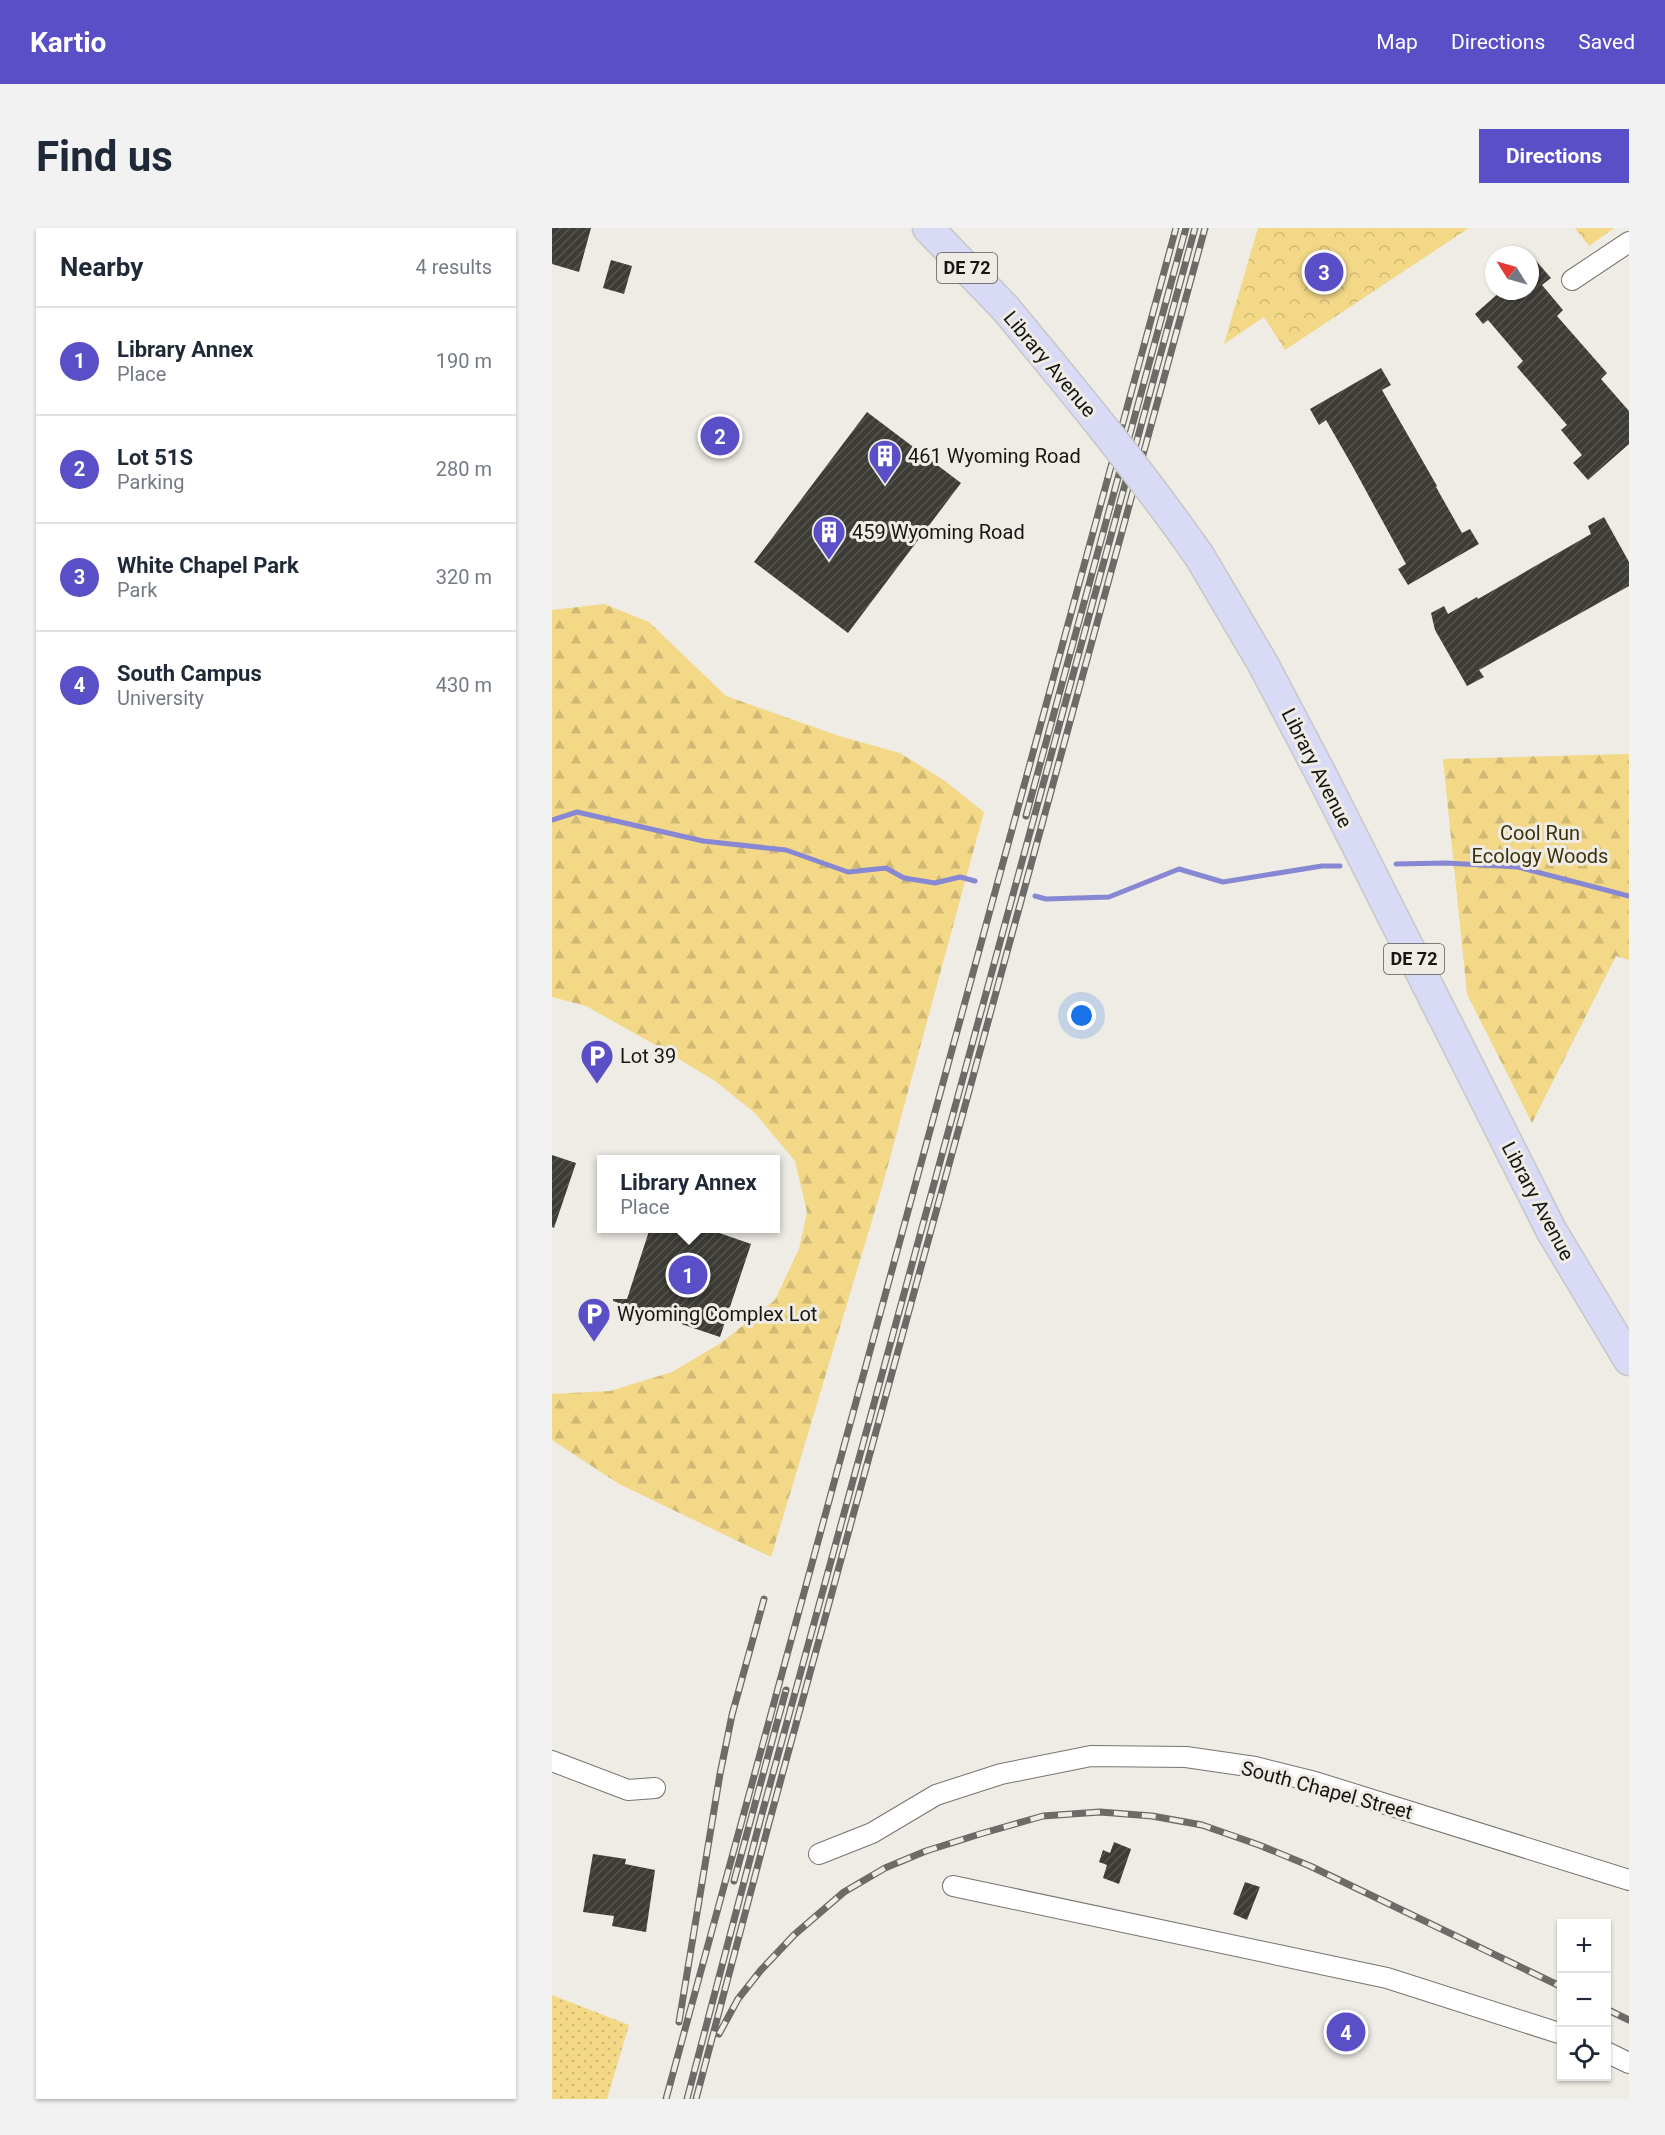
<!DOCTYPE html>
<html lang="en">
<head>
<meta charset="utf-8">
<style>
  :root { --surface:#fff; --page:#f2f2f3; --text:#1f2937; --muted:#747a83; --line:#e0e1e3; --accent:#5b4fc7 }
  body { margin:0; font-family:Roboto,sans-serif; background:var(--page); color:var(--text) }
  .controls { position:absolute; right:18px; bottom:18px; display:grid; overflow:hidden; border-radius:0px; box-shadow:0 2px 4px #0004 }
  .controls button { width:54px; height:54px; display:grid; place-items:center; padding:0; border:0; border-bottom:2px solid var(--line); background:var(--surface); color:var(--text); font:30px sans-serif }
  .compass { position:absolute; left:933px; top:18px; width:54px; height:54px; border-radius:50%; background:var(--surface); box-shadow:0 2px 4px #0004; rotate:307deg }
  .you { position:absolute; left:530px; top:788px; width:21px; height:21px; margin:-15px; border:4px solid #fff; border-radius:50%; background:#1a73e8; box-shadow:0 0 0 9px #1a73e833 }
  .badge { display:grid; place-items:center; width:39px; height:39px; border-radius:50%; background:var(--accent); color:#fff; font-size:20px; font-weight:700 }
  .pin { position:absolute; translate:-50% -50%; border:3px solid #fff; box-shadow:0 2px 6px #0006 }
  .popup { position:absolute; left:45px; top:927px; width:183px; height:78px; box-sizing:border-box; display:grid; place-content:center; border-radius:0px; background:var(--surface); filter:drop-shadow(0 2px 4px #0005); font-size:20px; white-space:nowrap; color:var(--muted) }
  .popup b { font-size:22px; color:var(--text) }
  .popup::after { content:''; position:absolute; left:50%; top:100%; margin-left:-12px; border:12px solid transparent; border-top-color:var(--surface) }
  .list { margin:0; padding:0; list-style:none }
  h2 { display:flex; justify-content:space-between; align-items:center; height:78px; margin:0; padding:0 24px; font-size:26px }
  h2 small { font-size:20px; font-weight:400; color:var(--muted) }
  .list li { display:grid; grid-template-columns:39px 1fr auto; gap:18px; align-items:center; box-sizing:border-box; height:108px; padding:0 24px; border-top:2px solid var(--line) }
  .list b { display:block; font-size:22px; white-space:nowrap }
  .list p { margin:0; font-size:20px; white-space:nowrap; color:var(--muted) }
  .list em { font-size:20px; font-style:normal; color:var(--muted) }
  .icon { flex:none; width:33px; height:33px; fill:none; stroke:currentColor; stroke-width:2; stroke-linecap:round; stroke-linejoin:round }
  .map { position:relative; flex:none; width:1077px; height:1871px; overflow:hidden; border-radius:0px }
  header { display:flex; align-items:center; gap:36px; box-sizing:border-box; height:84px; padding:0 30px; background:var(--accent); color:#fff }
  header strong { font-size:28px }
  nav { display:flex; gap:33px; margin-inline-start:auto; font-size:21px }
  .intro { display:flex; align-items:center; justify-content:space-between; box-sizing:border-box; height:144px; padding:0 36px }
  h1 { margin:0; font-size:42px }
  .button { padding:15px 27px; border-radius:0px; background:var(--accent); color:#fff; font-size:21px; font-weight:700 }
  main { display:flex; gap:36px; padding:0 36px }
  aside { flex:1; background:var(--surface); border-radius:0px; box-shadow:0 2px 4px #0004 }
  .map>svg:first-child { display:block }
  .grass { fill:url(#grass-dots) }
  .forest { fill:url(#forest-firs) }
  .park { fill:url(#park-crowns) }
  .lines { fill:none; stroke-linecap:round; stroke-linejoin:round }
  .stream { stroke:#8787d3; stroke-width:5 }
  .building { fill:url(#building-hatch) }
  .minor-casing { stroke:#76746e; stroke-width:22 }
  .primary-casing { stroke:#c7c7c7; stroke-width:33 }
  .minor { stroke:#fff; stroke-width:20 }
  .primary { stroke:#d9daf5; stroke-width:30 }
  .rail-casing { stroke:#6d6b67; stroke-width:7 }
  .rail { stroke:#eeece5; stroke-width:4.5; stroke-dasharray:14; stroke-linecap:butt }
  .primary-bridge-casing { stroke:#c7c7c7; stroke-width:33; stroke-linecap:butt }
  .primary-bridge { stroke:#d9daf5; stroke-width:30 }
  .labels { text-anchor:middle; stroke-width:6; stroke-linejoin:round; paint-order:stroke }
  .shield { fill:#eeece5; stroke:#585653; stroke-width:1.5 }
  .shield-label { font-size:18px; font-weight:bold; fill:#171614 }
  .street-label { font-size:20px; fill:#171614; stroke:#eeece5 }
  .poi-label { font-size:20px; fill:#171614; stroke:#eeece5; text-anchor:start }
  .park-label { font-size:20px; fill:#3d310a; stroke:#eeece5 }
</style>
</head>
<body>
<header>
<strong>Kartio</strong>
<nav><a>Map</a><a>Directions</a><a>Saved</a></nav>
</header>
<div class="intro"><h1>Find us</h1><a class="button">Directions</a></div>
<main>
<aside>
<h2>Nearby<small>4 results</small></h2>
<ul class="list">
<li><span class="badge">1</span><div><b>Library Annex</b><p>Place</p></div><em>190 m</em></li>
<li><span class="badge">2</span><div><b>Lot 51S</b><p>Parking</p></div><em>280 m</em></li>
<li><span class="badge">3</span><div><b>White Chapel Park</b><p>Park</p></div><em>320 m</em></li>
<li><span class="badge">4</span><div><b>South Campus</b><p>University</p></div><em>430 m</em></li>
</ul>
</aside>
<div class="map">
<svg width="1077" height="1871" viewBox="0 0 1077 1871">
  <defs>
    <pattern id="grass-dots" width="8" height="8" patternUnits="userSpaceOnUse" patternTransform="scale(1.5)"><rect width="8" height="8" fill="#f3d887"/><path d="M2 2h.1M6 6h.1" fill="none" stroke="#d0b974" stroke-width="1.8" stroke-linecap="round"/></pattern>
    <pattern id="forest-firs" width="22" height="20" patternUnits="userSpaceOnUse" patternTransform="scale(1.5)"><rect width="22" height="20" fill="#f3d887"/><path d="M5 1l3.5 6h-7zM16 11l3.5 6h-7z" fill="#d0b974"/></pattern>
    <pattern id="park-crowns" width="20" height="18" patternUnits="userSpaceOnUse" patternTransform="scale(1.5)"><rect width="20" height="18" fill="#f3d887"/><path d="M2 6a3 3 0 1 1 6 0M12 15a3 3 0 1 1 6 0" fill="none" stroke="#d0b974"/></pattern>
    <pattern id="building-hatch" width="6" height="6" patternUnits="userSpaceOnUse" patternTransform="scale(1.5)"><rect width="6" height="6" fill="#3e3c36"/><path d="M-1 1l2-2M0 6l6-6M5 7l2-2" fill="none" stroke="#575550"/></pattern>
  </defs>
  <rect width="100%" height="100%" fill="#eeece5"/>
  <path class="grass" d="M0,1767L77,1797L55,1871H0Z"/>
  <path class="forest" d="M52,376L97,394L174,468L287,508L348,525L393,553L432,584L330,959L219,1329L67,1256L0,1212V1166L58,1163L120,1144L169,1115L223,1072L247,1021L255,984L243,933L203,885L163,853L107,819L34,778L0,769V382Z
    M1077,526V732L1064,728L980,895L915,766L891,531Z"/>
  <path class="park" d="M706,0H917L733,122L712,89L672,116Z
    M1023,0H1062L1037,18Z"/>
  <g class="lines">
    <path class="stream" d="M0,592L25,584L151,613L234,622L296,644L334,640L352,650L383,655L408,649L423,653
      M844,636L894,635L966,639L1077,668
      M483,668L494,671L557,669L627,641L671,654L770,638H788"/>
  </g>
  <path class="building" d="M0,0H39L27,44L0,36Z
    M978,26L999,50L990,57L1011,82L1005,88L1055,145L1049,151L1077,183V216L1036,252L1021,235L1030,227L1009,202L1015,197L965,139L971,133L936,92L931,96L923,86L949,63H978Z
    M59,32L80,38L72,66L51,60Z
    M829,140L839,157L830,162L885,258L884,259L910,305L918,301L927,316L856,357L846,341L854,336L801,239L774,192L767,197L758,181Z
    M315,184L409,255L296,405L202,334Z
    M1052,289L1077,334V358L927,442L932,449L915,458L883,402L879,385L892,378L896,386L925,369L926,371L1039,306L1036,298Z
    M0,927L24,935L2,1000L0,999Z
    M98,1000H153L199,1016L168,1109L61,1073V1071H75Z
    M562,1614L579,1621L567,1656L551,1650L555,1637L547,1634L551,1622L558,1625Z
    M41,1626L74,1631L73,1636L103,1642L94,1704L60,1698L62,1688L31,1684Z
    M693,1654L708,1659L695,1692L681,1686Z"/>
  <g class="lines">
    <g class="minor-casing">
      <path id="minor" d="M1020,52L1077,14
        M0,1533L76,1562L103,1560
        M267,1626L320,1605L384,1567L449,1546L539,1528L634,1529L703,1539L763,1554L1077,1652
        M401,1658L835,1750L1010,1806
        M1054,1824L1077,1835"/>
    </g>
    <g class="primary-casing">
      <path id="primary" d="M376,0L454,81
        M648,329L711,436L770,548L999,1002L1077,1132"/>
    </g>
    <use href="#minor" class="minor"/>
    <use href="#primary" class="primary"/>
    <g class="rail-casing">
      <path id="rail" d="M474,588L634,0
        M182,1653L234,1462
        M1054,1781L1077,1792
        M127,1794L168,1546L180,1487L212,1371
        M167,1806L186,1771L209,1742L242,1707L292,1664L333,1640L374,1623L428,1606L491,1588L548,1584L600,1588L650,1597L707,1617L758,1638L1010,1759
        M114,1871L624,0
        M135,1871L208,1593L643,0
        M144,1871L217,1595L653,0"/>
    </g>
    <use href="#rail" class="rail"/>
    <g class="primary-bridge-casing">
      <path id="primary-bridge" d="M454,81C521,162 588,243 648,329"/>
    </g>
    <use href="#primary-bridge" class="primary-bridge"/>
  </g>
  <defs>
    <g id="building-pin" transform="scale(1.725)"><path d="M0 17L-7.5 6A9.5 9.5 0 1 1 7.5 6Z" fill="#5b4fc7" stroke="#eeece5"/><path d="M-4-6H4V6H1V3H-1V6H-4ZM-2.5-4.3h1.7v1.8h-1.7ZM.8-4.3h1.7v1.8H.8ZM-2.5-1h1.7V.8h-1.7ZM.8-1h1.7V.8H.8Z" fill="#fff"/></g>
    <g id="parking-pin" transform="scale(1.725)"><path d="M0 17L-7.5 6A9.5 9.5 0 1 1 7.5 6Z" fill="#5b4fc7" stroke="#eeece5"/><path d="M-3.5-5.5H1a3.5 3.5 0 0 1 0 7H-1V5.5H-3.5ZM-1-3.4V-.6H.8a1.4 1.4 0 0 0 0-2.8Z" fill="#fff"/></g>
  </defs>
  <g fill-rule="evenodd">
    <use href="#building-pin" x="333" y="228"/>
    <use href="#building-pin" x="277" y="304"/>
    <use href="#parking-pin" x="45" y="828"/>
    <use href="#parking-pin" x="42" y="1086"/>
  </g>
  <g class="labels">
    <g class="shield">
      <rect x="385" y="25" width="60" height="30" rx="4.5"/>
      <rect x="832" y="716" width="60" height="30" rx="4.5"/>
    </g>
    <g class="shield-label">
      <text x="415" y="46">DE 72</text>
      <text x="862" y="737">DE 72</text>
    </g>
    <g class="street-label">
      <text transform="translate(498 136) rotate(50)" y="7">Library Avenue</text>
      <text transform="translate(765 540) rotate(63)" y="7">Library Avenue</text>
      <text transform="translate(986 973) rotate(62)" y="7">Library Avenue</text>
      <text transform="translate(775 1562) rotate(15)" y="7">South Chapel Street</text>
    </g>
    <g class="poi-label">
      <text x="356" y="235">461 Wyoming Road</text>
      <text x="300" y="311">459 Wyoming Road</text>
      <text x="68" y="835">Lot 39</text>
      <text x="65" y="1093">Wyoming Complex Lot</text>
    </g>
    <g class="park-label">
      <text x="988" y="612">Cool Run<tspan x="988" dy="23">Ecology Woods</tspan></text>
    </g>
  </g>
</svg>
<div class="controls">
<button>+</button>
<button>−</button>
<button><svg class="icon" aria-label="locate" viewBox="0 0 24 24"><circle cx="12" cy="12" r="6"/><path d="M12 2v4M12 18v4M2 12h4M18 12h4"/></svg></button>
</div>
<svg class="compass" viewBox="-18 -18 36 36"><path d="M0-13l5 13h-10z" fill="#e53935"/><path d="M0 13l5-13h-10z" fill="#747a83"/></svg>
<div class="you"></div>
<div class="pin badge" style="left:136px;top:1047px">1</div>
<div class="popup"><b>Library Annex</b>Place</div>
<div class="pin badge" style="left:168px;top:208px">2</div>
<div class="pin badge" style="left:772px;top:44px">3</div>
<div class="pin badge" style="left:794px;top:1804px">4</div>
</div>
</main>
</body>
</html>
